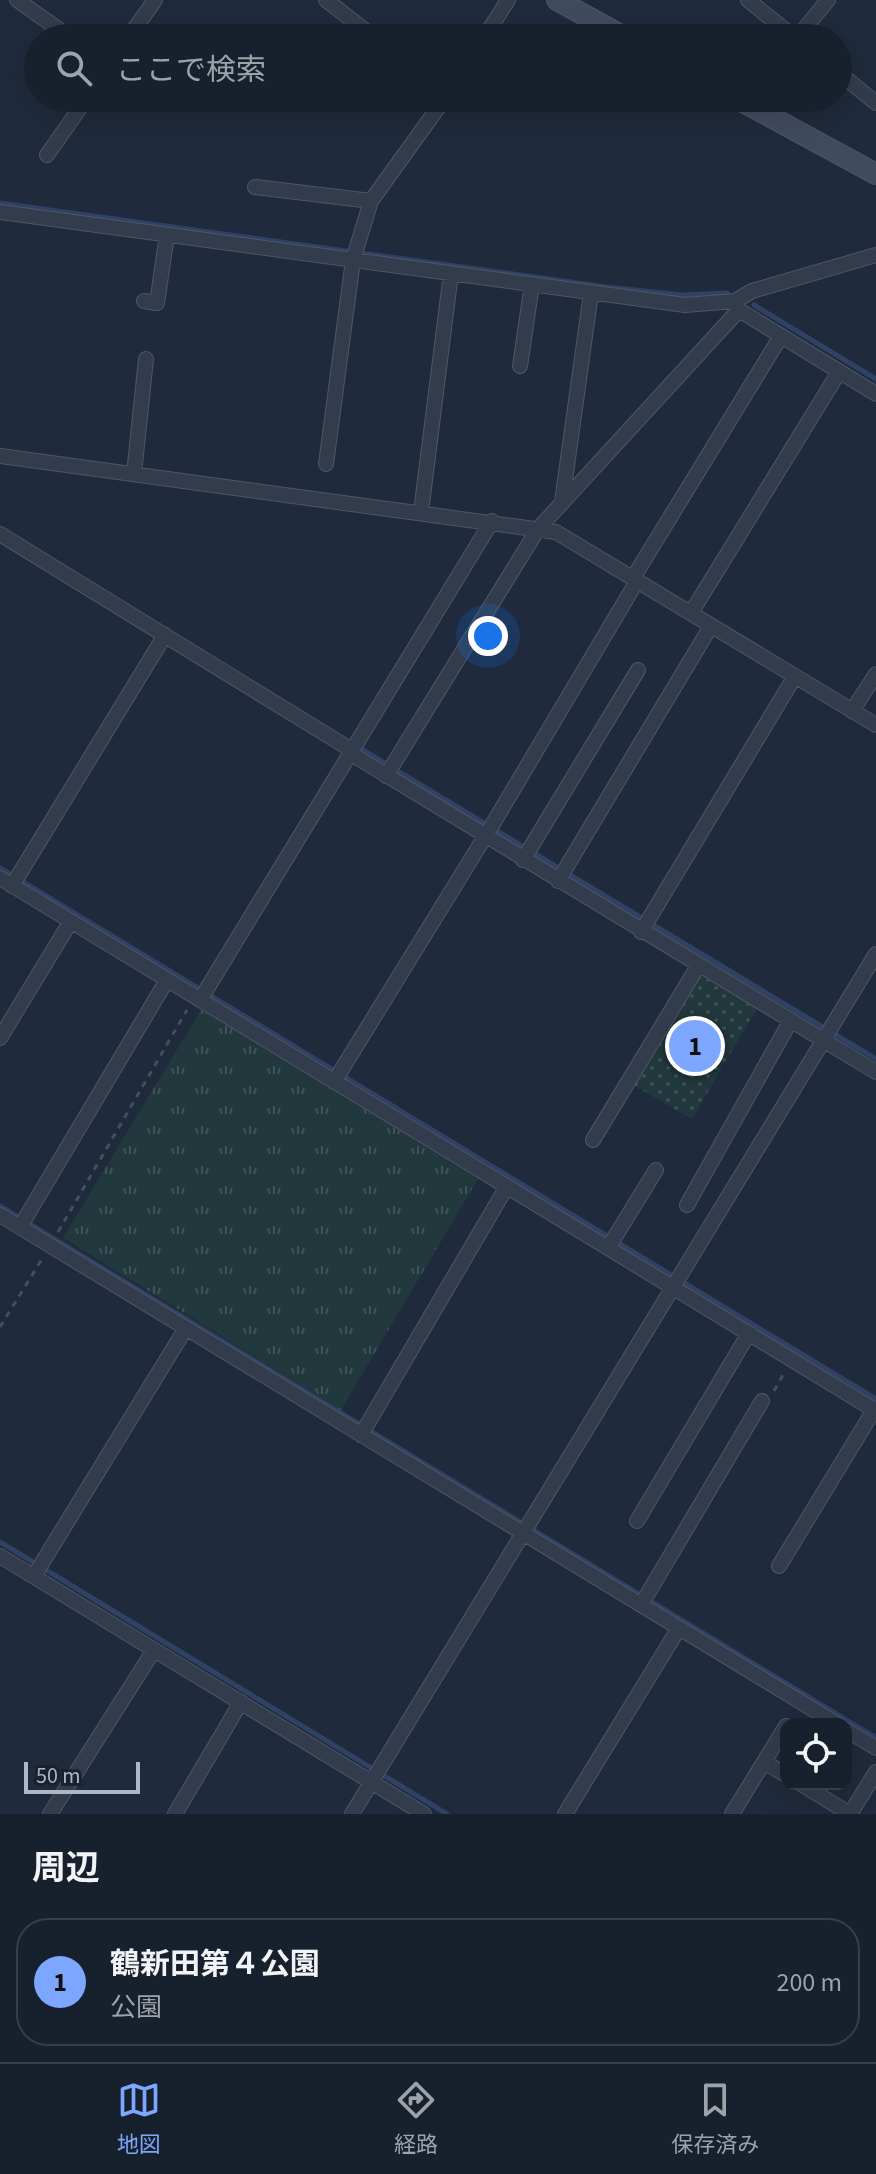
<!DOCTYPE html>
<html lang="ja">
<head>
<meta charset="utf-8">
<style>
  :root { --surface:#17202d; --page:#242d39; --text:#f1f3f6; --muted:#9ea3aa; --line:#363e49; --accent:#7da7ff }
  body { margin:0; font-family:"Source Sans 3","Noto Sans JP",sans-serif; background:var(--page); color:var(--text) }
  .controls { position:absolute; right:24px; bottom:24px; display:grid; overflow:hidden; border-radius:16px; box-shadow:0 8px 32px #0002 }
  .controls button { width:72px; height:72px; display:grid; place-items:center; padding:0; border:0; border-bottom:2px solid var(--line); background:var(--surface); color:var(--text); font:40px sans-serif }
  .scale { position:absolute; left:24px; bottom:20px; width:116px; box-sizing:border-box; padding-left:8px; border:4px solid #aeb7c9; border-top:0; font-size:22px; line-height:28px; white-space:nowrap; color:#aeb7c9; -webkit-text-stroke:6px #192131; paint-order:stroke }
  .you { position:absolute; left:488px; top:636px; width:28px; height:28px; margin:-20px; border:6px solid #fff; border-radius:50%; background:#1a73e8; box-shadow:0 0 0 12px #1a73e833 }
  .badge { display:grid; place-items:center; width:52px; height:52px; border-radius:50%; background:var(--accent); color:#111; font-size:26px; font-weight:700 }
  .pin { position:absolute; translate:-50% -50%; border:4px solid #fff; box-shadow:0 2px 8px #0006 }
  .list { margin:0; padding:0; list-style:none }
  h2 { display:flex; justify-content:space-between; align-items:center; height:104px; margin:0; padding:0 32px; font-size:34px }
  h2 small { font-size:26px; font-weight:400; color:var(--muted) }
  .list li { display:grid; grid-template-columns:52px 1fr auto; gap:24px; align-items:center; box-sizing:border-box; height:128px; margin:0 16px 16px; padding:0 16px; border:2px solid var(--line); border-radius:32px }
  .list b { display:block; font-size:30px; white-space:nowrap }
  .list p { margin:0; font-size:26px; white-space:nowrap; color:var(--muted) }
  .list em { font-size:26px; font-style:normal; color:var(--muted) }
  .icon { flex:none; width:44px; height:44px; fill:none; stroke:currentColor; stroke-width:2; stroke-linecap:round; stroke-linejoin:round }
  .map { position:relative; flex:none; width:876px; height:1814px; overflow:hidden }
  .search { position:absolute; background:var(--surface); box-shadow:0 8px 32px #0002; left:24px; right:24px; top:24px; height:88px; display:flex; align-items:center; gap:20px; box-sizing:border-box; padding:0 28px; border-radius:44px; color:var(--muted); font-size:30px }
  .sheet { height:248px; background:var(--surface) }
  nav { display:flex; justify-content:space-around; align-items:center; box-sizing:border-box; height:112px; border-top:2px solid var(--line); background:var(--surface); font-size:22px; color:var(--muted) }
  nav a { display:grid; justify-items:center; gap:4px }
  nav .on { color:var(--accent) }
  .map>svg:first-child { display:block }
  .grass { fill:url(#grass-tufts) }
  .park { fill:url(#park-dots) }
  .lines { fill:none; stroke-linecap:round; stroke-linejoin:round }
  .stream { stroke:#2f4263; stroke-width:5 }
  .street-casing { stroke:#4e5767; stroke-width:16 }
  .secondary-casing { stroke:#4e5767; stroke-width:22 }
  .path { stroke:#3c5458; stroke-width:3; stroke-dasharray:6 6; stroke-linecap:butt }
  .street { stroke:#333c4c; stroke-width:14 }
  .secondary { stroke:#414b60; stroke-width:20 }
</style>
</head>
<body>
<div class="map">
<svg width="876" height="1814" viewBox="0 0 876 1814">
  <defs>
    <pattern id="grass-tufts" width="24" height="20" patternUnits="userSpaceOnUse" patternTransform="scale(2)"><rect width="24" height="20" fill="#21383d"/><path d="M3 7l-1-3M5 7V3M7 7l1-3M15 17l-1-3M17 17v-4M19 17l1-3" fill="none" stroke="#3f5358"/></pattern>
    <pattern id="park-dots" width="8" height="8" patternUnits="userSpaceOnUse" patternTransform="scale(2)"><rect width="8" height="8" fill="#21383d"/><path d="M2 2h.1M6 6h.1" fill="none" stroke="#3f5358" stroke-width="1.8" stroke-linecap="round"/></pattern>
  </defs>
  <rect width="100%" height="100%" fill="#1f2a3c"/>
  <path class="grass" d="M201,1010L478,1179L341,1410L63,1238Z"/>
  <path class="park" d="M703,977L757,1008L692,1119L633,1085L695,978Z"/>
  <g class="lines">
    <path class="stream" d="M0,203L607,287L682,295L727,293
      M754,305L876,379
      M358,747L876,1059
      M0,868L876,1399
      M0,1206L876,1738
      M0,1542L447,1814"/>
    <g class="street-casing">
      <path id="street" d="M17,0L71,38
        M326,0L375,38
        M748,0L795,38
        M128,38L155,0
        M484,38L508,0
        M797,38L828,0
        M838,72L876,103
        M47,155L87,98
        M255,187L371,201L445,98
        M0,212L685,305L735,301L752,291L876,255
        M144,301L157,303L167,235
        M739,310L876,394
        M520,366L532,284
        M0,456L556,532L876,725
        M326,464L353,260L371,201
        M134,474L146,359
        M562,502L591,293
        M421,512L451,273
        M0,534L345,746L358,758L876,1072
        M633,578L781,336
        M691,613L839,372
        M852,711L876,674
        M386,776L538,529L739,310L735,301
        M523,860L638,670
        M0,878L876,1411
        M558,881L711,626
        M12,886L165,635
        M641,932L795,676
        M200,1000L492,521
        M0,1038L71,921
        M334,1082L494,822L637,581
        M593,1140L698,966
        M687,1205L791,1020
        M0,1215L837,1724
        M20,1227L167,980
        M608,1248L656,1170
        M361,1435L506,1188
        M637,1521L749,1333
        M0,1556L424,1814
        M779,1566L874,1410
        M34,1576L186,1328
        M641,1605L762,1401
        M846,1730L876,1748
        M764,1762L786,1775
        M801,1784L850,1814
        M50,1814L154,1650
        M175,1814L241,1702
        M352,1814L876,954
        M565,1814L679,1628
        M732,1814L786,1726
        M850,1814L876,1772"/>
    </g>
    <g class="secondary-casing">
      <path id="secondary" d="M557,0L626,38
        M736,98L876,174"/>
    </g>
    <path class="path" d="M58,1232L187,1010
      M0,1327L42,1259
      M774,1391L784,1373"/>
    <use href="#street" class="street"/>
    <use href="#secondary" class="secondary"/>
  </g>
</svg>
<div class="controls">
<button><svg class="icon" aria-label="locate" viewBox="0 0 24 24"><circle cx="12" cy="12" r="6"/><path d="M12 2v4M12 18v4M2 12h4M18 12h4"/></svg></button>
</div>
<div class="scale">50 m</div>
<div class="you"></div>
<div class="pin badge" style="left:695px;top:1046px">1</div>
<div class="search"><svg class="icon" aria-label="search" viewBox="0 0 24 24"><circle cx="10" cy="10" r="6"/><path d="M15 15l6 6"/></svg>ここで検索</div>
</div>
<section class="sheet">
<h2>周辺<small></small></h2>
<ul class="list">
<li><span class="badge">1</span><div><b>鶴新田第４公園</b><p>公園</p></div><em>200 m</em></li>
</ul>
</section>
<nav>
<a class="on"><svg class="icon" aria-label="map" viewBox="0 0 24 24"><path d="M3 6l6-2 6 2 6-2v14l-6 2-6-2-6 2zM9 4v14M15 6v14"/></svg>地図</a>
<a><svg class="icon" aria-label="directions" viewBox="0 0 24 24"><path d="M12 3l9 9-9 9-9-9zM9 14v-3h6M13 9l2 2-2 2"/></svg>経路</a>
<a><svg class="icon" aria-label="saved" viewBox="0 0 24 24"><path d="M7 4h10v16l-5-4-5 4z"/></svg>保存済み</a>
</nav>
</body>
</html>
